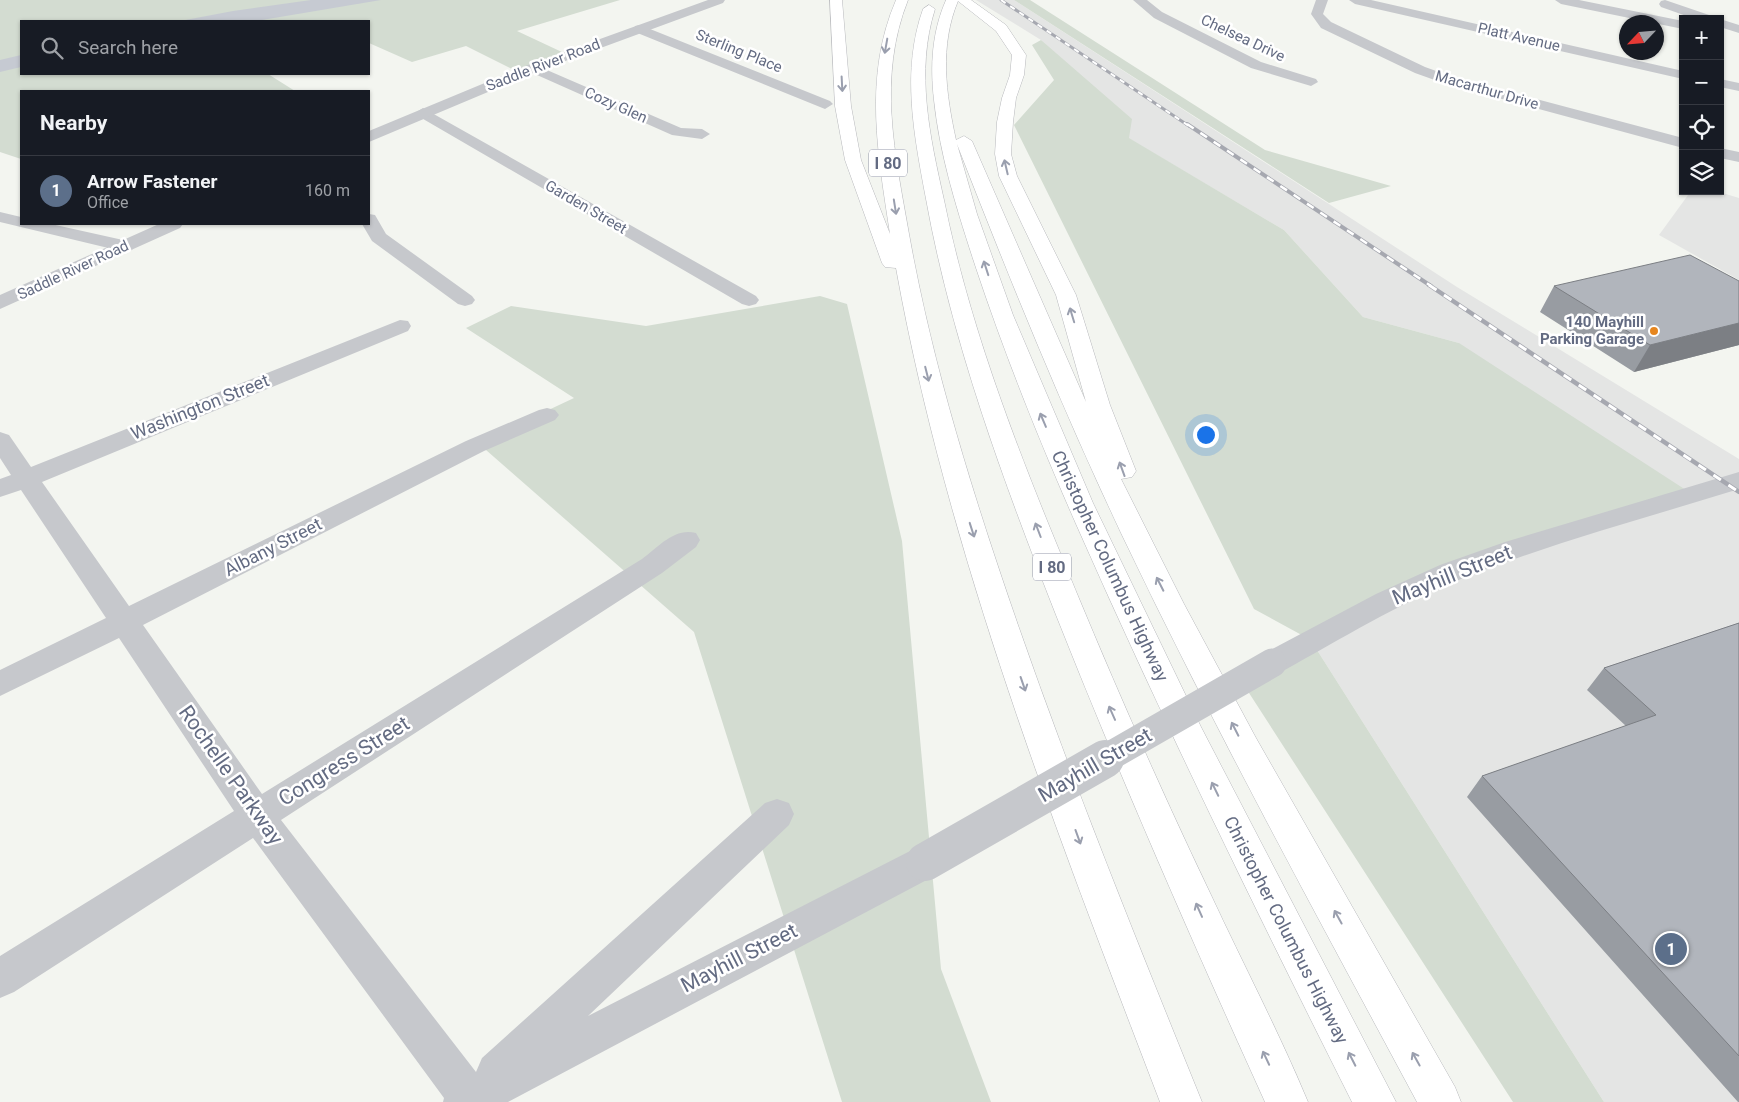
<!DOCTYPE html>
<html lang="en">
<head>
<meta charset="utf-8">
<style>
  :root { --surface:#171b24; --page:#20242c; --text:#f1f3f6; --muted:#9ea1a6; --line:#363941; --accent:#e6861f }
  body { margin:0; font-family:Roboto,sans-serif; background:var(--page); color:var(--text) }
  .controls { position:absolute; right:15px; top:15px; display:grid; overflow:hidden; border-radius:0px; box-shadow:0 1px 4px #0004 }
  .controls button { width:45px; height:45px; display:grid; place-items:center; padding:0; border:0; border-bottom:1px solid var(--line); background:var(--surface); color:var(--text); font:25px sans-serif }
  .compass { position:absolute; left:1619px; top:15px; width:45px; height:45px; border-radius:50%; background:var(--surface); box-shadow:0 1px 4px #0004; rotate:244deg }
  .you { position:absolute; left:1205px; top:434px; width:18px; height:18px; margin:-12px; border:4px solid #fff; border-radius:50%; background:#1a73e8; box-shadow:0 0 0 8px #1a73e833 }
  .badge { display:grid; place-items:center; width:32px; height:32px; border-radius:50%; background:var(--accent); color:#fff; font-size:16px; font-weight:700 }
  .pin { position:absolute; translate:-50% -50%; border:2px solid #fff; box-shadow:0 1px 5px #0006 }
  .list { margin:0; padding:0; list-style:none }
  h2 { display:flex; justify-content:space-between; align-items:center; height:65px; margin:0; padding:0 20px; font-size:21px }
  h2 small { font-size:16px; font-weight:400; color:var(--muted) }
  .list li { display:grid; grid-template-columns:32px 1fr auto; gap:15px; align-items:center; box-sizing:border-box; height:70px; padding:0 20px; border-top:1px solid var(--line) }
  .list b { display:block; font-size:19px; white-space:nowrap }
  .list p { margin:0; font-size:16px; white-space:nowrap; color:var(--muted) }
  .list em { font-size:16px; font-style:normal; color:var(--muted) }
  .icon { flex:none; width:28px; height:28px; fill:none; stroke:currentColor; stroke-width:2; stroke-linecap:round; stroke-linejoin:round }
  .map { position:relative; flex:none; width:1739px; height:1102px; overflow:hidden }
  .search { position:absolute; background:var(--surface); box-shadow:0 1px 4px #0004; left:20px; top:20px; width:350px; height:55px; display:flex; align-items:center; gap:12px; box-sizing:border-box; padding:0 18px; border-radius:0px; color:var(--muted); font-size:19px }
  .panel { position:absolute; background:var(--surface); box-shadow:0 1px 4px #0004; left:20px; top:90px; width:350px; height:135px; border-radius:0px }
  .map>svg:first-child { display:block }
  .built { fill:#e4e5e4 }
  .green { fill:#d3dcd1 }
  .water { fill:#c6cad2 }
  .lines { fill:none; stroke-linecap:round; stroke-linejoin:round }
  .motorway-casing { stroke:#b8b9bd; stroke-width:1 }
  .minor { fill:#c6c8cc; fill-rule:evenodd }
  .tertiary { fill:#c6c8cc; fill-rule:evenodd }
  .motorway { fill:#fff; fill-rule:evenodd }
  .rail-far2-casing { stroke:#a6a8b0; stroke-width:3 }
  .rail-far1-casing { stroke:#a6a8b0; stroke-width:4 }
  .rail-casing { stroke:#a6a8b0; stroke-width:4.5 }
  .rail-far2 { stroke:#fff; stroke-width:2; stroke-dasharray:5.5; stroke-linecap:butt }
  .rail-far1 { stroke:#fff; stroke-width:2.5; stroke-dasharray:8; stroke-linecap:butt }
  .rail { stroke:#fff; stroke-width:3; stroke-dasharray:9; stroke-linecap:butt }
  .minor-bridge-far1 { stroke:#c6c8cc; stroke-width:29 }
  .minor-bridge { stroke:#c6c8cc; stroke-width:38 }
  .wall { fill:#989ca2 }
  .shaded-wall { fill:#7c7f84 }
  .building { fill:#b1b5bc; stroke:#7c7f84 }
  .oneway { stroke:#9a9fae }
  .poi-dot { fill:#e6861f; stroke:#fff; stroke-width:2 }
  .labels { text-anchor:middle; stroke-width:5; stroke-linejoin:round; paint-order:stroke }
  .far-street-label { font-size:15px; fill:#636b82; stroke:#fff }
  .far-poi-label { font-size:15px; font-weight:bold; fill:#636b82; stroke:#fff; text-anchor:end }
  .shield { fill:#fff; stroke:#9297a8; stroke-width:1 }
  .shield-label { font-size:16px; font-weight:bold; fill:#636b82 }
  .street-label { font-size:18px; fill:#636b82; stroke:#fff }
  .near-street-label { font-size:21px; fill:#636b82; stroke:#fff }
</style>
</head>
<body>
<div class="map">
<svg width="1739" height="1102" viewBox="0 0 1739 1102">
  <rect width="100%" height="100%" fill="#f3f5f0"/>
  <path class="built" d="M976,0H1014L1457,287L1739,459V1102H1604L1310,639L1459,343L1363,317L1284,230L1128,138L1041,40Z
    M1691,191H1716L1739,198V280L1659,235Z"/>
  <path class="green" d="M0,0H620L517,31L564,53L516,71L466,46L412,62L369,43V21H21V74H268L295,91H21V159L0,152Z
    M1014,0H1030L1265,150L1391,186L1329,203Z
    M1041,40L1132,119L1129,138L1284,230L1363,317L1459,343L1689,492L1392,593L1310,639L1604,1102H1513L1240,679L1309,639L1254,609L1014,125L1054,80L1032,45Z
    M820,296L847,304L902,541L941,969L991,1102H842L694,632L478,443L574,398L466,328L511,306L646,326Z"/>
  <path class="water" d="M311,0H381L256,21H180L233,11Z
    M21,55V67L0,72V60Z"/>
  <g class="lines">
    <g class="motorway-casing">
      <path id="motorway" d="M830,0H842L851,106L861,160L890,234C878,154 863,77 896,0H908C877,78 895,154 909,234C933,368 974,498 1018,625C1074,786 1138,944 1202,1102H1160C1056,830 948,555 896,268L885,267L882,263L845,160L835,106Z
        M946,0H971L1006,25L1026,55L1024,75L1016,98L1013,122L1011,154L1017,176L1076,295L1110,405L1136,471L1132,477L1121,479L1184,604L1256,738L1455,1087L1461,1102H1417C1316,914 1213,726 1121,533C1061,406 1008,275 957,144L977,214L1013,315L1093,503L1201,727L1396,1102H1352C1256,911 1162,719 1076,524C1039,440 1005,355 976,268C958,213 940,157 934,100C930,65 932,32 946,0ZM958,1L996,31L1012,55L1010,75L1002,98L997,122L995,154L999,176L1056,295L1086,402L972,141L964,136L956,140C946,94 939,46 958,1Z
        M929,5L935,9C915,72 930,137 944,200C968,319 1011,433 1057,545C1105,663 1156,780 1211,895C1243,964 1279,1032 1308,1102H1265C1192,941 1121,779 1056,615C1003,480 952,342 926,199C914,135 901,71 923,9Z"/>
    </g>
    <path class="minor" d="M1133,0H1147L1162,12L1261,62L1316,79L1318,82L1311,86L1251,68L1154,18Z
      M1316,0H1328L1323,14L1331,22L1425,67L1453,77L1683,138V148L1443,83L1415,73L1321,28L1311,14Z
      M1349,0H1371L1683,71V79L1355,4Z
      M1555,0H1579L1683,21V29L1561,4Z
      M1665,0L1712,16L1714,19H1695L1661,7L1659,4L1661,1Z
      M1720,19L1739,25V33L1720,27Z
      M640,25L830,101L833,104L825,109L820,107L635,32L634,29L635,26Z
      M533,64L681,128L702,129L710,134L702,139L672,135L528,71L526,68Z
      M1720,79L1739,83V91L1720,87Z
      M423,108L756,296L759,300L756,304L749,306L742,304L418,116L415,113Z
      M1720,148L1739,152V162L1720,158Z
      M0,212L21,217V224H51L132,242L134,246L132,250L125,252L0,222Z
      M369,214L375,215L386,234L472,296L475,300L472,304L465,306L458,304L372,241L362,224H369Z
      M400,320L408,321L411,326L408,331L42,482L129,606L466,441L539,410L547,408L555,410L559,415L555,420L484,451L143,625L262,794L642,559C658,547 675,527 696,533L700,540L696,547L662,573L281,820L476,1072L482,1058L765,803L777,799L789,803L794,814L789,825L588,1016L912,850L925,845L938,850L943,862L938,874L508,1102H443L444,1098L253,838L14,992L0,998V956L234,811L119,638L0,696V670L106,618L21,490L0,497V479L11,475L0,458V432L9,435L31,467Z
      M1739,472V489C1646,518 1551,543 1461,579C1399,603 1341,639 1283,671L1272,675L1261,671L1257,663L1261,655L1376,594L1440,565L1505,542Z"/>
    <path class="tertiary" d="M708,0H725L723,3L538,71L369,142V131L528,65Z
      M159,224H183L180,228L0,309V295Z"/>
    <use href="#motorway" class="motorway"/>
    <g class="rail-far2-casing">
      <path id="rail-far2" d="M1001,0L1189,126"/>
    </g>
    <g class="rail-far1-casing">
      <path id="rail-far1" d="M1187,124L1431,286"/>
    </g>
    <g class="rail-casing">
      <path id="rail" d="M1429,285L1739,492"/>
    </g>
    <use href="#rail-far2" class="rail-far2"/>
    <use href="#rail-far1" class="rail-far1"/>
    <use href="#rail" class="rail"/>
    <path class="minor-bridge-far1" d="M1103,760L1272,663"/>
    <path class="minor-bridge" d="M925,862L1105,759"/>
  </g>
  <path class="wall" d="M1739,281V345L1634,372L1540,312L1554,286Z
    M1739,623V1102H1738L1467,797L1482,776L1626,726L1587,690L1604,668Z"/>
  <path class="shaded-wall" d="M1739,323V345L1634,372L1650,345Z"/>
  <path class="building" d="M1690,255L1739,281V323L1650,345L1554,286Z
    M1739,623V1056L1482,776L1656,715L1604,668Z"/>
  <defs><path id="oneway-shaft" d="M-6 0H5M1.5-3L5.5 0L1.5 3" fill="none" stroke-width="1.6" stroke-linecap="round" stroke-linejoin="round" transform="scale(1.25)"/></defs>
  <g class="oneway">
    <use href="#oneway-shaft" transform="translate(886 46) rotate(100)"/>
    <use href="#oneway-shaft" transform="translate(842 84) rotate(87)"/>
    <use href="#oneway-shaft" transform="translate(1006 167) rotate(-103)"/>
    <use href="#oneway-shaft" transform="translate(895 207) rotate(81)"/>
    <use href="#oneway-shaft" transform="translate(986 268) rotate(-108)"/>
    <use href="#oneway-shaft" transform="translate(1072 315) rotate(-107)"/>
    <use href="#oneway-shaft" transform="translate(927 374) rotate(76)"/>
    <use href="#oneway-shaft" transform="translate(1043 420) rotate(-113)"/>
    <use href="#oneway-shaft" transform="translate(1122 469) rotate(-110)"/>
    <use href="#oneway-shaft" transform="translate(972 530) rotate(72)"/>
    <use href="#oneway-shaft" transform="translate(1038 530) rotate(-111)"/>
    <use href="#oneway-shaft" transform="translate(1160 584) rotate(-117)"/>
    <use href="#oneway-shaft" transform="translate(1023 684) rotate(71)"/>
    <use href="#oneway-shaft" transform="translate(1112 713) rotate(-114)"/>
    <use href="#oneway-shaft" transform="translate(1235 729) rotate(-117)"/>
    <use href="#oneway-shaft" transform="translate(1215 789) rotate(-116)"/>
    <use href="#oneway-shaft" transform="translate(1078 837) rotate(70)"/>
    <use href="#oneway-shaft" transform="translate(1199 910) rotate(-114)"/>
    <use href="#oneway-shaft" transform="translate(1338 917) rotate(-119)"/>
    <use href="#oneway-shaft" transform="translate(1266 1058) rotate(-115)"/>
    <use href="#oneway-shaft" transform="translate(1352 1059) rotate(-117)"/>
    <use href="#oneway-shaft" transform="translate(1416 1059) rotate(-119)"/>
  </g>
  <circle class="poi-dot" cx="1654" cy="331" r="5"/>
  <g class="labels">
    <g class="far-street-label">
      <text transform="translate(1519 37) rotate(13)" y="5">Platt Avenue</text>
      <text transform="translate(1243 38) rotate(25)" y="5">Chelsea Drive</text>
      <text transform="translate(739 51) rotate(22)" y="5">Sterling Place</text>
      <text transform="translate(543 65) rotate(-21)" y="5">Saddle River Road</text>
      <text transform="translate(1487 90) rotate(16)" y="5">Macarthur Drive</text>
      <text transform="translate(616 105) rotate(24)" y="5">Cozy Glen</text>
      <text transform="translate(586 207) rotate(30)" y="5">Garden Street</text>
      <text transform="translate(73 270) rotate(-25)" y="5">Saddle River Road</text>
    </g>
    <g class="far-poi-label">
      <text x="1644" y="327">140 Mayhill<tspan x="1644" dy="17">Parking Garage</tspan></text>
    </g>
    <g class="shield">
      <rect x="869" y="149.5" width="38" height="27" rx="4"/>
      <rect x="1033" y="553.5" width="38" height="27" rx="4"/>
    </g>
    <g class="shield-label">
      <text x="888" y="169">I 80</text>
      <text x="1052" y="573">I 80</text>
    </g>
    <g class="street-label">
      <text transform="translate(200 407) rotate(-22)" y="6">Washington Street</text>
      <text transform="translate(273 547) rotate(-27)" y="6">Albany Street</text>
      <text transform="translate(1110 566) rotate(65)" y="6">Christopher Columbus Highway</text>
      <text transform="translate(1286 930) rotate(63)" y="6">Christopher Columbus Highway</text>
    </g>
    <g class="near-street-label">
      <text transform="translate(1452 575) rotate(-22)" y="7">Mayhill Street</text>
      <text transform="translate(344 761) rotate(-32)" y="7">Congress Street</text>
      <text transform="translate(1095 765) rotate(-30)" y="7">Mayhill Street</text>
      <text transform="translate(231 775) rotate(55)" y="7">Rochelle Parkway</text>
      <text transform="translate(739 958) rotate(-27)" y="7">Mayhill Street</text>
    </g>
  </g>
</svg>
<div class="controls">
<button>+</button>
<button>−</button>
<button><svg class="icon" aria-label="locate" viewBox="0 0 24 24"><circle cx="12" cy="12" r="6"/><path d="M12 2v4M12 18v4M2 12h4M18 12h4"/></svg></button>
<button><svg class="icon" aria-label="layers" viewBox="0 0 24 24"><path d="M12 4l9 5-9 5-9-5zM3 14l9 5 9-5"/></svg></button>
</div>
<svg class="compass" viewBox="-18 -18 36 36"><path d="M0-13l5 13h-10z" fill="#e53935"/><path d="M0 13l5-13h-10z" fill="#9ea1a6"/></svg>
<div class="you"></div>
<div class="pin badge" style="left:1671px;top:949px;background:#5c6f8a">1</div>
<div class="search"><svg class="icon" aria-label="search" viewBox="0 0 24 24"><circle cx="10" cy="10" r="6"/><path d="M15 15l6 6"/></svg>Search here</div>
<section class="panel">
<h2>Nearby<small></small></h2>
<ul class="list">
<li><span class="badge" style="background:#5c6f8a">1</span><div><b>Arrow Fastener</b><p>Office</p></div><em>160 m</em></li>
</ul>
</section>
</div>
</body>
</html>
